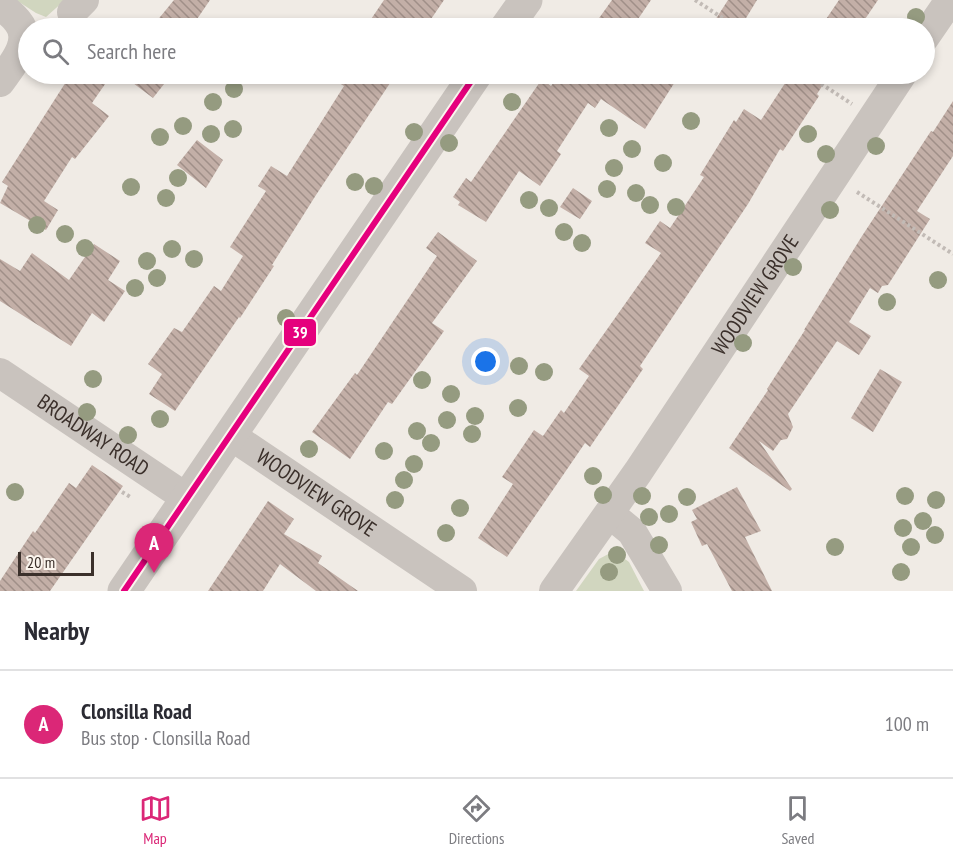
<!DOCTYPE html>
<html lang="en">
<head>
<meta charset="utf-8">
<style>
  :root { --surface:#fff; --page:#f7f7f7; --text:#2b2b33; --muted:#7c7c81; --line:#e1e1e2; --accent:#db2777 }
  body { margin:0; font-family:"PT Sans Narrow",sans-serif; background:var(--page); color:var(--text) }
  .scale { position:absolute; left:18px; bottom:15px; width:76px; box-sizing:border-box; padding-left:6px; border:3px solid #3b302b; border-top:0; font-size:16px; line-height:21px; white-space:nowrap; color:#3b302b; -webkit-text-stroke:4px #fbf5ee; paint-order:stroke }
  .you { position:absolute; left:486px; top:362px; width:21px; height:21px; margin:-15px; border:4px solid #fff; border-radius:50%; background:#1a73e8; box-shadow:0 0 0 9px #1a73e833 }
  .badge { display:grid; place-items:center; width:39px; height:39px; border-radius:50%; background:var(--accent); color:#fff; font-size:20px; font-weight:700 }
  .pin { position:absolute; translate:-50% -50px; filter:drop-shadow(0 2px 3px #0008) }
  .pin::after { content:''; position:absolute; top:32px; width:21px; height:18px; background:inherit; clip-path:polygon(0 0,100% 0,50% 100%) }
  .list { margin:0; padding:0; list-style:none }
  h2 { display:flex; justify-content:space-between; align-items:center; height:78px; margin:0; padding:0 24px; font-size:26px }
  h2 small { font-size:20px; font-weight:400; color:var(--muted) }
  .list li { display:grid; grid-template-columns:39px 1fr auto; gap:18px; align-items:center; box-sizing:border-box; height:108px; padding:0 24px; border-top:2px solid var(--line) }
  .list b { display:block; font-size:22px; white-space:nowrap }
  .list p { margin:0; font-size:20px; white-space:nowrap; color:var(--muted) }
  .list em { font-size:20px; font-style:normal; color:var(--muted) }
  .icon { flex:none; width:33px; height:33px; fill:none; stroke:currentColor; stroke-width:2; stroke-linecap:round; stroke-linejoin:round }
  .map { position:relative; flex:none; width:953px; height:591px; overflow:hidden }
  .search { position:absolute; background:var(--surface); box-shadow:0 3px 9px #0003; left:18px; right:18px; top:18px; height:66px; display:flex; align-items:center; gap:15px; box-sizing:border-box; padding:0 21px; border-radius:33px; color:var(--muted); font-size:22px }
  .sheet { height:186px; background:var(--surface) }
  nav { display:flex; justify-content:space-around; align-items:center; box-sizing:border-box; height:84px; border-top:2px solid var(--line); background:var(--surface); font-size:16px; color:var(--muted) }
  nav a { display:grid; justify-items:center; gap:3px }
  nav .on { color:var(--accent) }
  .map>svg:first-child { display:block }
  .green { fill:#d1d6bf }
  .building { fill:url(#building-back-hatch) }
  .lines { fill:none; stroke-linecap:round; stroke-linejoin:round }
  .path { stroke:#c2bbb6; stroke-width:4; stroke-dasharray:3 3; stroke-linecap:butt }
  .minor { stroke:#c9c3be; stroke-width:30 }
  .tertiary { stroke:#c9c3be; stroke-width:33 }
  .bus-1-casing { stroke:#fbf5ee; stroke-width:10 }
  .bus-1 { stroke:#e5007d; stroke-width:6 }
  .tree { fill:#959b80 }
  .labels { text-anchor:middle; stroke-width:4.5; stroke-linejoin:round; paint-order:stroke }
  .street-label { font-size:21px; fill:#3b302b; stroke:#fbf5ee }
  .line-badge { stroke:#fbf5ee; stroke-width:2 }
  .badge-label { font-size:16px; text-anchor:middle; font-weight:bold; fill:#fff }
</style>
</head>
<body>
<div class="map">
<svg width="953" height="591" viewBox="0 0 953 591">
  <defs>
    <pattern id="building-back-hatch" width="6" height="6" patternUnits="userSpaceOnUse" patternTransform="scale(1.5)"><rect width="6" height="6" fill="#c3afa7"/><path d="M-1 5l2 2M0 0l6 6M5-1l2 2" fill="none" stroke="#a08f88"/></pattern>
  </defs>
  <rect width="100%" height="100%" fill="#f0ebe5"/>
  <path class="green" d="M16,0H65L46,17L36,13Z
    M614,551L629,562L644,591H576L599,559Z"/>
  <path class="building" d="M174,0H210L191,28H151Z
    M384,0H444L425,28H365Z
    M612,0H651L632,28H592Z
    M728,0H757L740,28H710Z
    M839,0H878L859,28H820Z
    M71,74H112L92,103L109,116L75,159L72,157L44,201L58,210L46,230L0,203L8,186L2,182Z
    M121,74H172L153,98Z
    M324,74H396L316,195L272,265L274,266L240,318L239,317L175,411L149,394L162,374L148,364L174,328L182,332L214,286L221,291L243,256L230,247L266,191L258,186L271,166L287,176L344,86Z
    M560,74H680L645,129L601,99L595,108L588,103L557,151L561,154L540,186L519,171L486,222L458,205L460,202L453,197L466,178L471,182L542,79L551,86Z
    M791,74H830L817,94L819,96L783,151L780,149L748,204L640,366L643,369L590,447L585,443L507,557L478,538L513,484L502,477L534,430L543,436L561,410L564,413L589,376L579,369L661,253L645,243L660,221L670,228L704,177L700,175L734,120L736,122L744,109L761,120Z
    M953,101V156L917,211L930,219L888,285L882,286L878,293L870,288L849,322L871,336L859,355L837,341L788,414L793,427L787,439L781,440L773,451L759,441L792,489L790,491L729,448L768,390L767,389L805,330H804L862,236L931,131L933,132Z
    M197,140L223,160L206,188L177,165Z
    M573,188L592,201L580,219L560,207Z
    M438,232L477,261L432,323L444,331L392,404L388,402L350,459L312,432L355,373L357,375L437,256L426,248Z
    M94,244L120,261L108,280L125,291L104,322L92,313L71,346L0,301V259L20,271L32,253L69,280Z
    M880,369L902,382L873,432L851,418Z
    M92,465L123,486L50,591H0V581L33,531L35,533L69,483L76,488Z
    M737,487L761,531L745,537L772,591H732L707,544L702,546L691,522L697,519L692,510Z
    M268,501L294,519L284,534L322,556L318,563L358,591H316L280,564L263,591H208Z"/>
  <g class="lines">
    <path class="path" d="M695,0L738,28
      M806,74L852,104
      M857,192L953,254
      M122,492L132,498"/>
    <g class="minor">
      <path d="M0,5C6,10 14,16 18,22C34,41 11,66 0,82"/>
      <path d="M72,12L84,0"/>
      <path d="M924,38L950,0"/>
      <path id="s1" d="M0,373L188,499"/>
      <path id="s2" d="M230,435L462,591"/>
      <path d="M610,514L632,532L667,591"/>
      <path id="s3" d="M554,591L638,472L902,74"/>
    </g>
    <path class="tertiary" d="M506,28L526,0
      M124,591L476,74"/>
    <g class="bus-1-casing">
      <path id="bus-1" d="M124,591L476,74"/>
    </g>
    <use href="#bus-1" class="bus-1"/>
  </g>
  <g class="tree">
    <circle cx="916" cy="17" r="9"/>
    <circle cx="234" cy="89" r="9"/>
    <circle cx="213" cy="102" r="9"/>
    <circle cx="512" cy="102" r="9"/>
    <circle cx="691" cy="121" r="9"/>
    <circle cx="183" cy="126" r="9"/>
    <circle cx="609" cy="128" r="9"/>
    <circle cx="233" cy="129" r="9"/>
    <circle cx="414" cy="132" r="9"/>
    <circle cx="211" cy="134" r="9"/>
    <circle cx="808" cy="134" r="9"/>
    <circle cx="160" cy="137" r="9"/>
    <circle cx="449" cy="143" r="9"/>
    <circle cx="876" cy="146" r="9"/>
    <circle cx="632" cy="149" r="9"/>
    <circle cx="826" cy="154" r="9"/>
    <circle cx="663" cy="163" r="9"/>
    <circle cx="614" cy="168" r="9"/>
    <circle cx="178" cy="178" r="9"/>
    <circle cx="355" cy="182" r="9"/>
    <circle cx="374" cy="186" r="9"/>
    <circle cx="131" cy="187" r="9"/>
    <circle cx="607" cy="189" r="9"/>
    <circle cx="636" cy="193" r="9"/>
    <circle cx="166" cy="198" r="9"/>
    <circle cx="529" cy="200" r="9"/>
    <circle cx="650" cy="205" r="9"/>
    <circle cx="676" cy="207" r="9"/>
    <circle cx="549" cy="208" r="9"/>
    <circle cx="830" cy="210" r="9"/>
    <circle cx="37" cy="225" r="9"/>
    <circle cx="564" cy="232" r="9"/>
    <circle cx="65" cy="234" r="9"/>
    <circle cx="582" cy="243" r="9"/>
    <circle cx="85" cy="248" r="9"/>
    <circle cx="172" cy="249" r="9"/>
    <circle cx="194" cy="259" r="9"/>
    <circle cx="147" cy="261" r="9"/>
    <circle cx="793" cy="267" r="9"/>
    <circle cx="157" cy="278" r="9"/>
    <circle cx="938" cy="280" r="9"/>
    <circle cx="135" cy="288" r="9"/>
    <circle cx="887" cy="302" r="9"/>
    <circle cx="286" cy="318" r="9"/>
    <circle cx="743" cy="343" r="9"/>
    <circle cx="519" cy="366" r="9"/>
    <circle cx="544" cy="372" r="9"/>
    <circle cx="93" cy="379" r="9"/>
    <circle cx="422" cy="380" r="9"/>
    <circle cx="451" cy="394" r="9"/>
    <circle cx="518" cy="408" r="9"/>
    <circle cx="87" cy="412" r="9"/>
    <circle cx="475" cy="416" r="9"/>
    <circle cx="160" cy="419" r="9"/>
    <circle cx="447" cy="420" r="9"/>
    <circle cx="417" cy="431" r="9"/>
    <circle cx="472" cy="434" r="9"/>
    <circle cx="128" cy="435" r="9"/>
    <circle cx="431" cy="443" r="9"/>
    <circle cx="309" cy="449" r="9"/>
    <circle cx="384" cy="451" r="9"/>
    <circle cx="414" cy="464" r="9"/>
    <circle cx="593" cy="476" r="9"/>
    <circle cx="404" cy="480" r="9"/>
    <circle cx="15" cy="492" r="9"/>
    <circle cx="603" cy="495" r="9"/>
    <circle cx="642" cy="496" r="9"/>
    <circle cx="905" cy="496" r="9"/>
    <circle cx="687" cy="497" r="9"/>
    <circle cx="395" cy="500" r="9"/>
    <circle cx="936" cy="500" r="9"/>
    <circle cx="460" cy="508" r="9"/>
    <circle cx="669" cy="514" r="9"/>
    <circle cx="649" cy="517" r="9"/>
    <circle cx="923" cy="521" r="9"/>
    <circle cx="903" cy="528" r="9"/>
    <circle cx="446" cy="533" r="9"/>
    <circle cx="935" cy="535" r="9"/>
    <circle cx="659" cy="545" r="9"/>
    <circle cx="835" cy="547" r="9"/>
    <circle cx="911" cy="547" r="9"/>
    <circle cx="617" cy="555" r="9"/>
    <circle cx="609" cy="572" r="9"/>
    <circle cx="901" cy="572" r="9"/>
  </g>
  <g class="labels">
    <g class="street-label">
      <text dy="7" stroke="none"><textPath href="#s3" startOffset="358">WOODVIEW GROVE</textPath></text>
      <text dy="7" stroke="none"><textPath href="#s1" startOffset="112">BROADWAY ROAD</textPath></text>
      <text dy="7" stroke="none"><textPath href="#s2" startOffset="104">WOODVIEW GROVE</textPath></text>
    </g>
  </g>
  <rect class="line-badge" x="283" y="318" width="34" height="29" rx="6" fill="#e5007d"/>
  <g class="badge-label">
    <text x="300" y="338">39</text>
  </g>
</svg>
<div class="scale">20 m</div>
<div class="you"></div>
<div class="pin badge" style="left:154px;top:573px">A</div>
<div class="search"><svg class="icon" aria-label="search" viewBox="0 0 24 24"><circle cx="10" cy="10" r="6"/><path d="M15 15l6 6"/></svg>Search here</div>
</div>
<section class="sheet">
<h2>Nearby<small></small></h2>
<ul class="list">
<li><span class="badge">A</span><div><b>Clonsilla Road</b><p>Bus stop · Clonsilla Road</p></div><em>100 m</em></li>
</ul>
</section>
<nav>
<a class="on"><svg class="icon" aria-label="map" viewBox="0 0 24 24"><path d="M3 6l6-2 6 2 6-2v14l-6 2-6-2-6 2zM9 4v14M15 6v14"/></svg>Map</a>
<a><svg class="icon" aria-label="directions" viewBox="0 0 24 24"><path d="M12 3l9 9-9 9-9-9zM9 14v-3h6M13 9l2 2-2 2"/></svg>Directions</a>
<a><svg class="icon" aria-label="saved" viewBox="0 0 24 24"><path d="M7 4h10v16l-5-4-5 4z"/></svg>Saved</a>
</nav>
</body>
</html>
